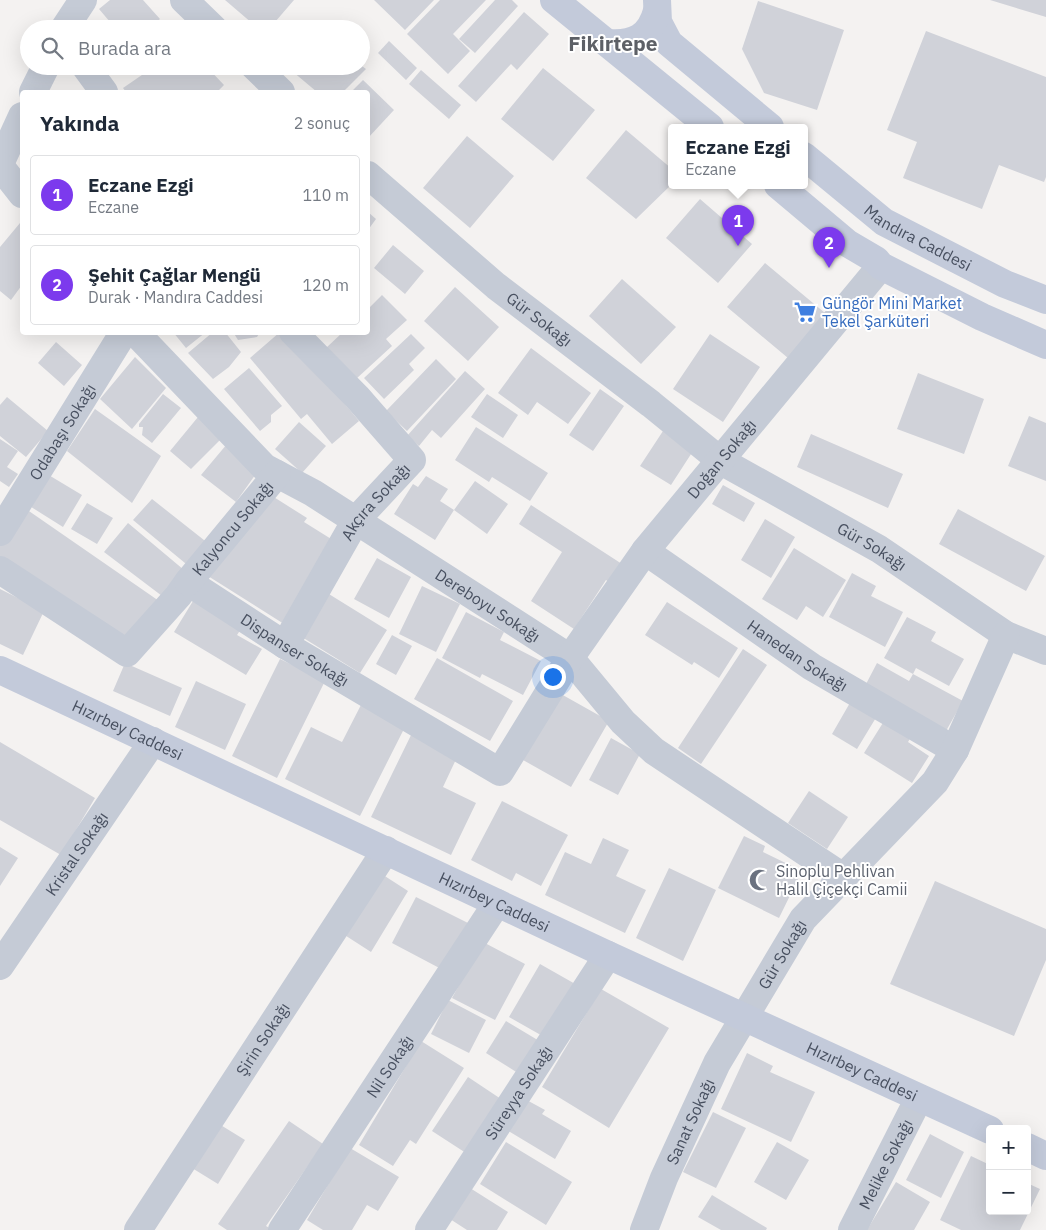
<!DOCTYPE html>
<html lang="tr">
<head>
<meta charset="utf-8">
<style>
  :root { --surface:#fff; --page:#f2f2f3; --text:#1f2937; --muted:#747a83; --line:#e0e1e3; --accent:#7c3aed }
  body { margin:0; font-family:"IBM Plex Sans",sans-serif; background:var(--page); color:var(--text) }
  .controls { position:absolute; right:15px; bottom:15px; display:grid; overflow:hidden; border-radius:5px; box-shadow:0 5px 20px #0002 }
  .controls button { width:45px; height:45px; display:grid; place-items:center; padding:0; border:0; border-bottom:1px solid var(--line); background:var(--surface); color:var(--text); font:25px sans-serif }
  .you { position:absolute; left:552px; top:676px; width:18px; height:18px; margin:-12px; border:4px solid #fff; border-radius:50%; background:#1a73e8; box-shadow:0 0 0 8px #1a73e833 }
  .badge { display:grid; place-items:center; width:32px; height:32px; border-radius:50%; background:var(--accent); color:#fff; font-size:16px; font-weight:700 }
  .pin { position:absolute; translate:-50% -41px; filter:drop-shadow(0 1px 2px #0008) }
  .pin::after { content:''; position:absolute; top:26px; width:18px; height:15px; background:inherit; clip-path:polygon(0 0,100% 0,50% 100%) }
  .popup { position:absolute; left:668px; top:124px; width:140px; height:65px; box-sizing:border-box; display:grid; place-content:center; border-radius:5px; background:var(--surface); filter:drop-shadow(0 1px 4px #0005); font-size:16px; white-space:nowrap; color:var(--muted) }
  .popup b { font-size:19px; color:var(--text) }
  .popup::after { content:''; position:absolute; left:50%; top:100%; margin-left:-10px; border:10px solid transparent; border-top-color:var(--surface) }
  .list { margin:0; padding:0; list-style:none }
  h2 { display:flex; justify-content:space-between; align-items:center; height:65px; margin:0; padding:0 20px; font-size:21px }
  h2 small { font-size:16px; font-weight:400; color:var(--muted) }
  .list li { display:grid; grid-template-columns:32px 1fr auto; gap:15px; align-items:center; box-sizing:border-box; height:80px; margin:0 10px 10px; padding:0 10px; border:1px solid var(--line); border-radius:5px }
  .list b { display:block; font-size:19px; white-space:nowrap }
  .list p { margin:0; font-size:16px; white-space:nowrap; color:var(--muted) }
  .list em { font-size:16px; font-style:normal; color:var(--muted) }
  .icon { flex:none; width:28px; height:28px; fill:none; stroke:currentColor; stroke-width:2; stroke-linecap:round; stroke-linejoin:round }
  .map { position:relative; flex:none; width:1046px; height:1230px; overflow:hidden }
  .search { position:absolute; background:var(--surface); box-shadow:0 5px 20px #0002; left:20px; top:20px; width:350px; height:55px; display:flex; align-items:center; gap:12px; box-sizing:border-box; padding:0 18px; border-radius:28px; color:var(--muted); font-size:19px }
  .panel { position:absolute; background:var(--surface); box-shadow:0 5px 20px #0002; left:20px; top:90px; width:350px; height:245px; border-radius:5px }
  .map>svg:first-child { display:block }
  .building { fill:#d0d2d9 }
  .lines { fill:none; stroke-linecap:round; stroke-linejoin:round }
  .street { stroke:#c5cbd6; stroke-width:28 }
  .secondary { stroke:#c3cada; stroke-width:28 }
  .labels { text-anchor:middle; stroke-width:4; stroke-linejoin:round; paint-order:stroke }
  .street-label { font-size:16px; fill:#485060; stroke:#fff }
  .shop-label { font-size:16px; fill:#366cbe; stroke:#fff; text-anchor:start }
  .worship-label { font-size:16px; fill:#5b616d; stroke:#fff; text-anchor:start }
  .district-label { font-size:21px; font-weight:bold; fill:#5d6066; stroke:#fff }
</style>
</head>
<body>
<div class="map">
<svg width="1046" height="1230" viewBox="0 0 1046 1230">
  <rect width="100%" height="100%" fill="#f4f2f1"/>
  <path class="building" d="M110,0H143L160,19L149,29H116L99,9Z
    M225,0H294L269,29H259Z
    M374,0H434L405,30Z
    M440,0H486L453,34L470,51L448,74L407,34Z
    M495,0H512L518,6L475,53L459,39Z
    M990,0H1046V17Z
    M758,1L844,30L817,110L764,93L742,49Z
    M524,12L549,34L517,70L511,64L476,102L458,86Z
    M926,31L1046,77V177L1044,182L999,165L982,209L903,178L917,142L887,130Z
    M389,41L417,68L406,80L378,53Z
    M206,66L224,85L217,92H126L123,88L155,66Z
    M286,66H362L366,69L343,92H317Z
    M543,68L595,110L553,161L501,119Z
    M421,70L461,105L449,119L409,84Z
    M363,80L394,110L368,138V92H351Z
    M626,130L672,169V184L636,219L586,178Z
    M467,136L514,176L470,228L423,188Z
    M700,199L752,244L718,283L666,238Z
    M368,212L376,219L368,230Z
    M20,223L22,226V285L11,300L0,291V247Z
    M393,245L424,271L405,294L374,268Z
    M765,263L825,313L788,358L727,307Z
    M622,279L676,327L641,364L589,316Z
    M455,287L499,327L468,361L424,321Z
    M382,295L407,320L386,339L392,346L356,379L326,348L343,332H368V309Z
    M173,332H206L186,348Z
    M213,332H225L241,352L229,367L213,379L188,353Z
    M233,332H260L257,337L238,340Z
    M280,332H285L359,421L332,444L307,414L301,419L250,358Z
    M411,334L425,348L409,364L414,370L384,399L364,378Z
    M710,334L760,367L723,422L673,389Z
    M56,342L82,365L64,386L38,363Z
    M531,348L591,393L568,424L537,402L528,415L498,393Z
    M135,357L166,388L132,429L100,399Z
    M436,359L456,379L407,431L386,411Z
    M249,368L282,406L271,415V422L260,431L224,389Z
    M465,371L485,389L441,438L432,430L419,446L407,436Z
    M918,373L984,399L964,454L897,429Z
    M600,389L624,406L593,451L569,435Z
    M163,394L181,408L152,443L142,435L143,427H139V424Z
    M487,394L518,415L503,438L471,417Z
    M7,397L48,431L26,457L0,436V405Z
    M95,409L161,456L132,503L67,451Z
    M1029,416L1046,423V481L1008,466Z
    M198,417L222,438L191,469L170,451Z
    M299,422L326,446L302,473L275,449Z
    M476,427L548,473L530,501L492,477L489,482L455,460Z
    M663,431L693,451L671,485L640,466Z
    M811,434L903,474L888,508L797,467Z
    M0,439L18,451L7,467L18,474L9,487L0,481Z
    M227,444L258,471L236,502L201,475Z
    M47,474L82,495L63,527L28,505Z
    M426,476L448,489L440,501L454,510L475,481L508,504L487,534L454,510L435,540L394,514L413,484L418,487Z
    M723,485L755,503L744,522L712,504Z
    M269,494L307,518L304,522L336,542L284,624L208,576Z
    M152,499L209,544L191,568L133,520Z
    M87,503L113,518L97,544L71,529Z
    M531,505L622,564L610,583L606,580L574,629L531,601L562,552L519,524Z
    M26,509L159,601L130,642L0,559V546Z
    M958,509L1045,556L1026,591L939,544Z
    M765,519L795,537L771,578L741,560Z
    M128,523L184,570L166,599L104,552Z
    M794,548L846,580L823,617L806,606L797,620L762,599Z
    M377,558L411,577L389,618L354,599Z
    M852,573L876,586L871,596L903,612L885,647L829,617Z
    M422,586L460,604L436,652L399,634Z
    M0,589L44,611L23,655L0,644Z
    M324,591L387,630L360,673L297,634Z
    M193,601L241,629L237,635L262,649L246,675L174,632Z
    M667,602L738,648L719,678L694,662L692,665L645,635Z
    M466,612L504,632L500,640L541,661L523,695L482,674L480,678L442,658Z
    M907,617L936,632L931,641L964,659L949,686L916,668L913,674L884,658Z
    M392,635L412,646L396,675L376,664Z
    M743,649L767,665L701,764L678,748Z
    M437,658L513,701L490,741L414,699Z
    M280,659L325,681L277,778L232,756Z
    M125,663L182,688L170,716L113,691Z
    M877,663L909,681L913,674L963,701L946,731L865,686Z
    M196,681L246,704L225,750L175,727Z
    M561,694L609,721L571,787L523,760Z
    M363,701L407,723L360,816L285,779L311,727L342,742Z
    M851,701L877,716L857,749L832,734Z
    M886,718L912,735L908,742L929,756L912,783L864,753Z
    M413,731L459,753L443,787L476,803L451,855L371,817Z
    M611,738L640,754L618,795L589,780Z
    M0,742L95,798L61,855L0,820Z
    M809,791L848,817L827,849L788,823Z
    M502,801L568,835L541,886L516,873L512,881L471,860Z
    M744,836L765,846L763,852L802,871L779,918L718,888Z
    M603,838L629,850L616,876L646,890L625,933L545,895L565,852L591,864Z
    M0,847L18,858L0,886Z
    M669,868L716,890L683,961L636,938Z
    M377,871L408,891L371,952L340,932Z
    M935,881L1046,929V960L1014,1036L890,984Z
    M416,897L470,924L445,971L392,943Z
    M483,942L525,964L495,1020L452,998Z
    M540,964L577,985L546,1038L509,1017Z
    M601,989L669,1028L609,1128L542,1087Z
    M448,1000L486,1020L469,1053L431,1034Z
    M506,1021L541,1042L521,1075L486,1053Z
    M421,1041L464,1068L416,1144L410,1140L393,1166L359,1145Z
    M747,1053L773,1066L770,1072L815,1092L791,1142L721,1109Z
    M468,1077L504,1101L469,1155L432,1131Z
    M523,1098L545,1110L542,1114L571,1131L555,1159L505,1129Z
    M713,1112L746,1128L716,1188L683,1172Z
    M289,1121L323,1144L266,1226L273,1230H227L218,1224Z
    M219,1124L245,1140L218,1184L192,1168Z
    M930,1134L964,1152L941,1198L906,1180Z
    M506,1142L572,1182L546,1225L480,1184Z
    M777,1142L809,1160L786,1200L754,1182Z
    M350,1148L399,1177L378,1211L367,1205L352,1230H323L307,1220Z
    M971,1156L990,1165V1211H1027V1183L1040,1189L1020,1230H961L940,1220Z
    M896,1182L930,1202L914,1230H867Z
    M470,1188L508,1212L497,1230H467L450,1219Z
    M712,1195L767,1228L766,1230H721L698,1217Z"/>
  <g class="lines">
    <g class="street">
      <path d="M184,0L214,29"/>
      <path d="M64,29L83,0"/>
      <path d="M85,66L104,92"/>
      <path d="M254,66L281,92"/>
      <path d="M33,92L46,66"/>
      <path d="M0,164L22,116"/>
      <path d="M0,166L22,194"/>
      <path id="s1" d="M368,175L496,286L651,404L721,461L879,549L1006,635L1046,651"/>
      <path id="s2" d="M135,332L264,467L313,493L570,658L623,722L654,751L843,877"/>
      <path id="s3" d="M0,532L124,332"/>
      <path id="s4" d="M645,551L812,667L955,750"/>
      <path id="s5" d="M0,570L127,653L178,596L188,582L285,645L500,772L570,658L645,551L881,266"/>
      <path id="s6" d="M188,582L277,474"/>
      <path id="s7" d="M285,645L356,520L412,460L357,397L293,332"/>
      <path id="s8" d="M0,966L153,741"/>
      <path id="s9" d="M138,1230L386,850"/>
      <path id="s10" d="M282,1230L497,903"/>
      <path id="s11" d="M429,1230L608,955"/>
      <path id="s12" d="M644,1230L664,1178L717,1063L803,919L935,782L955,750L1006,635"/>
      <path id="s13" d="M852,1230L919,1098"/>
    </g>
    <g class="secondary">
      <path d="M554,0L710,127"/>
      <path d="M657,0L658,22L669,43L770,127"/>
      <path d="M608,43C634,45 650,37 657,11"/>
      <path id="s14" d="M804,156L884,222L1005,284L1046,300"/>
      <path d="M778,185L847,243L876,260L881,266L982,317L1046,345"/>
      <path id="s15" d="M0,670L608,955L990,1130"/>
      <path d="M1027,1147L1046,1156"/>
    </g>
  </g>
  <defs>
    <g id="supermarket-bare" transform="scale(1.725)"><path d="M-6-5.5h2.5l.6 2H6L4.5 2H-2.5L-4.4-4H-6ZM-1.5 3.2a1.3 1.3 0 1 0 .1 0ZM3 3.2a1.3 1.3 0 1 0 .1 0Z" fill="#3f7fe0" stroke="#fff" stroke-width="2.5" paint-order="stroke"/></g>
    <g id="mosque-bare" transform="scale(1.725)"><path d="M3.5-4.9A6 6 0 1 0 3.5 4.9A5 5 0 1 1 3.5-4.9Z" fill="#6b7280" stroke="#fff" stroke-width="2.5" paint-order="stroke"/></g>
  </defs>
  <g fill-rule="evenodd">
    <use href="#supermarket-bare" x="805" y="312"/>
    <use href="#mosque-bare" x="760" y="880"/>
  </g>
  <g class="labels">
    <g class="street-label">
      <text dy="6" stroke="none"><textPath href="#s14" startOffset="141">Mandıra Caddesi</textPath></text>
      <text dy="6" stroke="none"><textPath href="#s1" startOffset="224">Gür Sokağı</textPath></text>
      <text dy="6" stroke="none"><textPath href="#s3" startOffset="118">Odabaşı Sokağı</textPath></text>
      <text dy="6" stroke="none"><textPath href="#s5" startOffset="995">Doğan Sokağı</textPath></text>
      <text dy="6" stroke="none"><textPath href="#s7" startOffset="170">Akçıra Sokağı</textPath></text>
      <text dy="6" stroke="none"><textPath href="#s6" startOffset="70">Kalyoncu Sokağı</textPath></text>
      <text dy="6" stroke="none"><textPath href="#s1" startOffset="628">Gür Sokağı</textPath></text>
      <text dy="6" stroke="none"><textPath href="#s2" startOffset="450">Dereboyu Sokağı</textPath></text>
      <text dy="6" stroke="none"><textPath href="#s5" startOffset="372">Dispanser Sokağı</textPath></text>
      <text dy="6" stroke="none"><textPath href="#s4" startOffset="185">Hanedan Sokağı</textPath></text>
      <text dy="6" stroke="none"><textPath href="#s15" startOffset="141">Hızırbey Caddesi</textPath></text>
      <text dy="6" stroke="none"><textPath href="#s8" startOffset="136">Kristal Sokağı</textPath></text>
      <text dy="6" stroke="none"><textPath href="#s15" startOffset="546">Hızırbey Caddesi</textPath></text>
      <text dy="6" stroke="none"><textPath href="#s12" startOffset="309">Gür Sokağı</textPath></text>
      <text dy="6" stroke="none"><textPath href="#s9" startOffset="228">Şirin Sokağı</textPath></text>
      <text dy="6" stroke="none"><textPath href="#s10" startOffset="196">Nil Sokağı</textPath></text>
      <text dy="6" stroke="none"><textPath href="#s15" startOffset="951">Hızırbey Caddesi</textPath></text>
      <text dy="6" stroke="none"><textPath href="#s11" startOffset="164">Süreyya Sokağı</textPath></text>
      <text dy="6" stroke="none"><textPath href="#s12" startOffset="118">Sanat Sokağı</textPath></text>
      <text dy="6" stroke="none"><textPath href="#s13" startOffset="74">Melike Sokağı</textPath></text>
    </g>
    <g class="shop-label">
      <text x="822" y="309">Güngör Mini Market<tspan x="822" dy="18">Tekel Şarküteri</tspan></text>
    </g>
    <g class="worship-label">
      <text x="776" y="877">Sinoplu Pehlivan<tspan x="776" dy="18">Halil Çiçekçi Camii</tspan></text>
    </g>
    <g class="district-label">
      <text x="613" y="51">Fikirtepe</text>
    </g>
  </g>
</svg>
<div class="controls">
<button>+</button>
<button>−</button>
</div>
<div class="you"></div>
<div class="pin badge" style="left:738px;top:246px">1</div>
<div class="popup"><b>Eczane Ezgi</b>Eczane</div>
<div class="pin badge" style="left:829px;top:268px">2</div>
<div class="search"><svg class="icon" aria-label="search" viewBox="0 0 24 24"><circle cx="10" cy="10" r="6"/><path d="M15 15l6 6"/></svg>Burada ara</div>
<section class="panel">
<h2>Yakında<small>2 sonuç</small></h2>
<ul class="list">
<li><span class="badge">1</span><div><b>Eczane Ezgi</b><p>Eczane</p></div><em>110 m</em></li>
<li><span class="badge">2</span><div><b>Şehit Çağlar Mengü</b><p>Durak · Mandıra Caddesi</p></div><em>120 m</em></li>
</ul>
</section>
</div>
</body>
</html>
